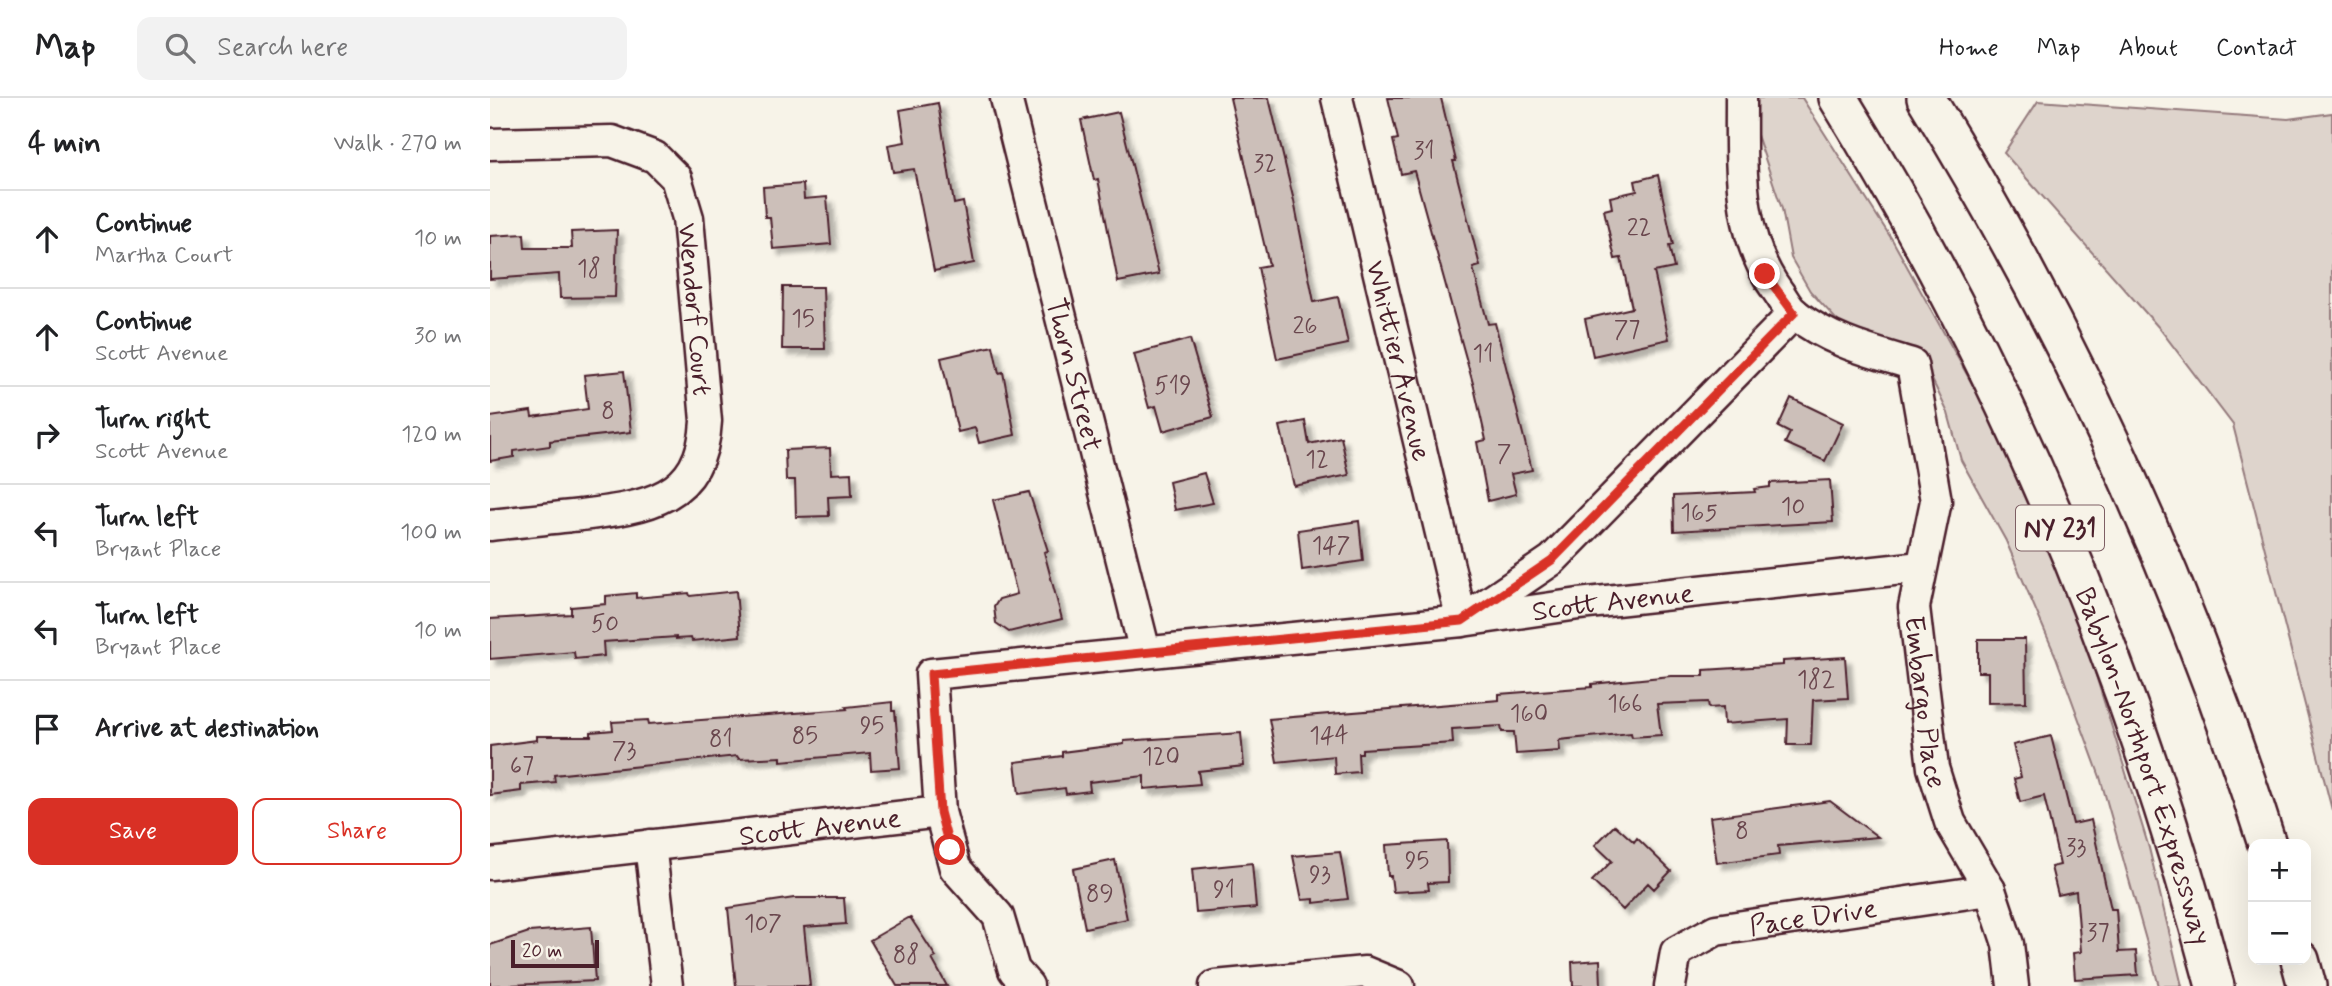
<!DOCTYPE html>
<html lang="en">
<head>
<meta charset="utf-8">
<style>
  :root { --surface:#fff; --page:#f2f2f2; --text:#202124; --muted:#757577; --line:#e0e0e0; --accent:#d93025 }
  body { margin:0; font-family:Mynerve,sans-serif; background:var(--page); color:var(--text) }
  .controls { position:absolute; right:21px; bottom:21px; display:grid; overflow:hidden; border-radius:14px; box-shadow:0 7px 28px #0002 }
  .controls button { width:63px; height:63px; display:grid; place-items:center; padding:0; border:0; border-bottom:2px solid var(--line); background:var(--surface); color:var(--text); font:35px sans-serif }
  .scale { position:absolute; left:21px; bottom:18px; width:88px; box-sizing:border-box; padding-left:7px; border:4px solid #4a1f2b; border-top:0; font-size:19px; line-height:24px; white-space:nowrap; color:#4a1f2b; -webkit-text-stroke:5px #f7f3e8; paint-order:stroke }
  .stop { position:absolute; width:21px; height:21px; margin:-16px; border:5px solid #d93025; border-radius:50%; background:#fff }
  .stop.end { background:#d93025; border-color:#fff; box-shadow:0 2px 7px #0008 }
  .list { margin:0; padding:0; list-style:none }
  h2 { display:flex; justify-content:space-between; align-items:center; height:91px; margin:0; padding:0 28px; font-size:30px }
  h2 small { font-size:23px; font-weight:400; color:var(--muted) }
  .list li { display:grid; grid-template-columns:46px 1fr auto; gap:21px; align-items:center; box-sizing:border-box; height:98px; padding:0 28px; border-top:2px solid var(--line) }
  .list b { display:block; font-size:26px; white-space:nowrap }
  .list p { margin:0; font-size:23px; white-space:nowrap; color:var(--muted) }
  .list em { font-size:23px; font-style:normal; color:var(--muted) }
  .actions { display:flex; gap:14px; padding:21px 28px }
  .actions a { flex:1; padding:16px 0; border:2px solid var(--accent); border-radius:14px; text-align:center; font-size:24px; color:var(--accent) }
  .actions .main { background:var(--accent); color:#fff }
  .icon { flex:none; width:38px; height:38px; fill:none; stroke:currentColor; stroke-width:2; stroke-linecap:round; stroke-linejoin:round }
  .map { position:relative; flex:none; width:1842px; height:888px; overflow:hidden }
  header { display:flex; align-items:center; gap:42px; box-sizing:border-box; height:98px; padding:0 35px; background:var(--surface); border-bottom:2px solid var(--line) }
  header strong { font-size:33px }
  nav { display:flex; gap:38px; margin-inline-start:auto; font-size:24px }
  .search { width:490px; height:63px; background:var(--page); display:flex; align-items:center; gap:18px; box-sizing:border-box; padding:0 24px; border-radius:14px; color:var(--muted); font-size:26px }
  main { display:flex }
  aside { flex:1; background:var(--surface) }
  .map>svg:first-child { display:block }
  .green { fill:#ded4cc; stroke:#947a7c; stroke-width:2 }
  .building { fill:#ccbfb9; stroke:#4a1f2b; stroke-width:2; filter:url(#shadow) }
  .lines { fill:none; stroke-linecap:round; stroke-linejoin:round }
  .minor-casing { stroke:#4a1f2b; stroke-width:35 }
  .major-casing { stroke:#4a1f2b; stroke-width:42 }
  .minor { stroke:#f7f3e8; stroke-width:30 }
  .major { stroke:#f7f3e8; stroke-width:37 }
  .route { stroke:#d93025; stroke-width:9 }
  .labels { text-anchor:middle; stroke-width:6; stroke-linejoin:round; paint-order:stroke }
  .number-label { font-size:24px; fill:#6a474e }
  .shield { fill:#f7f3e8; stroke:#7e5f64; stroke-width:2 }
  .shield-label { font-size:26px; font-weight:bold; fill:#4a1f2b }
  .street-label { font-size:28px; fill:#4a1f2b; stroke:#f7f3e8 }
</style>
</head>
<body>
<header>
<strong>Map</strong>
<div class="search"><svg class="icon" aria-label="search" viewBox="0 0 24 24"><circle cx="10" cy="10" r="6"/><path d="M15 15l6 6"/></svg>Search here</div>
<nav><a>Home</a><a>Map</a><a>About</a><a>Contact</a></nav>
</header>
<main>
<aside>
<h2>4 min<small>Walk · 270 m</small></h2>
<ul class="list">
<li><svg class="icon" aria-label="ahead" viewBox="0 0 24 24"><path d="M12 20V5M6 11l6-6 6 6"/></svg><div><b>Continue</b><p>Martha Court</p></div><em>10 m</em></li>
<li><svg class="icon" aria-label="ahead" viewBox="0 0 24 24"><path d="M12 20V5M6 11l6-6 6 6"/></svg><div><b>Continue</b><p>Scott Avenue</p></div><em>30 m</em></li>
<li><svg class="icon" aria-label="right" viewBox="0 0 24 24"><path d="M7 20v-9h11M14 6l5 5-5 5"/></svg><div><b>Turn right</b><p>Scott Avenue</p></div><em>120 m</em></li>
<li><svg class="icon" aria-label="left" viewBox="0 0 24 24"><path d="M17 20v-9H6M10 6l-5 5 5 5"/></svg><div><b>Turn left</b><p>Bryant Place</p></div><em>100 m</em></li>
<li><svg class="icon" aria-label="left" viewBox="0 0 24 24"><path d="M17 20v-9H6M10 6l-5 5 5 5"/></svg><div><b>Turn left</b><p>Bryant Place</p></div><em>10 m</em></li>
<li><svg class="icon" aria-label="arrive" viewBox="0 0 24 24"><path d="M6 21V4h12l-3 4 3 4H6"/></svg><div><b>Arrive at destination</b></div></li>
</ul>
<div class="actions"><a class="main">Save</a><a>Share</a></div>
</aside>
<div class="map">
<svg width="1842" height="888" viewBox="0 0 1842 888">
  <defs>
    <filter id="shadow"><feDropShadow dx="6" dy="6" stdDeviation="2" flood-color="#0004"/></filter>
  </defs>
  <rect width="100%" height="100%" fill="#f7f3e8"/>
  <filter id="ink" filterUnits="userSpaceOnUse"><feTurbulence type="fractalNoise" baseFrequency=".0143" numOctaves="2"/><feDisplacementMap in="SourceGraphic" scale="14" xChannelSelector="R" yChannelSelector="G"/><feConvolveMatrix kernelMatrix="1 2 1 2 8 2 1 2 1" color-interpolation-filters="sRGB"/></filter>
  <g filter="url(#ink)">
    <path class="green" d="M1244,0H1312L1403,143L1490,300L1537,397L1584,506L1659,750L1692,888H1669L1610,679L1566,559L1516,443L1471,362L1458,315L1438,273L1355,231L1320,193L1301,160L1292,111L1263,25Z
      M1548,3L1798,21L1842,15V712L1743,327L1670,231L1514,55Z"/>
    <path class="building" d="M740,0H779L804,103L824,204L848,199L858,246L787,261L768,169L779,167Z
      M898,0H951L966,63H963L990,168L983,170L998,226L1005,225L1042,372L1021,376L1026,396L998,403L987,344L996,342L984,289L924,73L911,76L903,42L908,41Z
      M448,5L464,106L473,104L484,165L444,173L424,71L403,74L398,47L415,44L410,12Z
      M629,14L669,176L628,184L608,81L604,82L591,22Z
      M1168,77L1183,147L1179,148L1184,170L1164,174L1179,241L1103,258L1095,221L1142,210L1131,160L1125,161L1114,112L1122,110L1120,99L1147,93L1145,83Z
      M313,86L314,101L337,99L341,146L283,151L280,119H275L273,89Z
      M127,132L125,199L70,200L69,176L0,181V138L34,136L35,150H82L81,134Z
      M293,189H333L335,251H292Z
      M700,241L723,319L673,333L666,308L659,310L644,256Z
      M503,248L509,275L513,274L525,337L489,345L485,330L468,334L451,260Z
      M134,273L141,334L60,343V348L24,353V359L0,363V319L41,313L42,319L98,311L94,277Z
      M1301,300L1353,325L1335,363L1295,345L1300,335L1288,329Z
      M815,323L819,346L851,339L859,377L804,388L790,328Z
      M340,350L341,376L361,375L362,398L338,399L339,418L306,419L305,382H296L295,352Z
      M714,375L723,405L685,412L679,384Z
      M1340,382L1343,424L1184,433L1183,398L1265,394L1264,391L1280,389V385Z
      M539,394L558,453L554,454L572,521L519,534L506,525L504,509L509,501L527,496L503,402Z
      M869,423L873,463L812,472L808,432Z
      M246,493L250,538L202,543L201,540L186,541V539L113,544L114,558L85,561L84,554L0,561V521L81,516V509L116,506V498L146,495V500L199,495L200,498Z
      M1488,541H1535L1536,604L1498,605V574H1488Z
      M1355,559L1358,600L1323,602L1321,647H1297L1298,621L1234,626L1233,609L1219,610L1218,604L1167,606L1171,637L1142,639L1141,635L1069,642L1070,653L1026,656L1024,634H1012L1011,628L962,631L963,645L872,651V655H868L869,674L845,676L844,658L787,664L779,621L1009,602V596L1102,589V586L1181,578H1214V572L1293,567V563Z
      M402,604V613H405L410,670L381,672L380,655L291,663V659L249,661L247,658L64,677L65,684L31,687V693L0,697V648L47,642V638H101V634L123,632L122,624L158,622L159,626L357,611L356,609Z
      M751,635L754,668L708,673L710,686L654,691V678L599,684L600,693L576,696L575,690L529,696L525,664L572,658V654L634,646V643Z
      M1561,638L1583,726L1601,722L1621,811H1626L1629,854L1646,853L1648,877L1585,881L1583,855L1591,854L1586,793L1568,797L1561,769L1570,767L1554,698L1530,704L1524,681L1531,679L1523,647Z
      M1340,703L1388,739L1288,748L1289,757L1227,765L1220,719Z
      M1125,727L1144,744L1147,740L1181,773L1164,791L1158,785L1133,812L1102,783L1122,763L1105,747Z
      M957,743L958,784L938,785L939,792L903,794L901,778H898L896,747Z
      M850,754L858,801L824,805V801L812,802L803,758Z
      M625,762L637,821L595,830L583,771Z
      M762,765L766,810L706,815L702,771Z
      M304,800H354L356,826L314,829L320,888H246L238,810Z
      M420,819L446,859L442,861L457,888H407L380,842Z
      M101,829L105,883L0,888V847L39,834Z
      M1110,862L1111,888H1083L1082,864Z"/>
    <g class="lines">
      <g class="minor-casing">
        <g id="minor">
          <path id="s1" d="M516,0L655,554"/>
          <path id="s2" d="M847,0L972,523L1062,462L1304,215"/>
          <path id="s3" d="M1251,0C1251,67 1247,139 1289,195C1294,202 1298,211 1305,216C1338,243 1382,254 1422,266L1446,403L1424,509L1443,670L1460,724L1500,792L1518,846L1523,888"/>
          <path id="s4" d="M0,46L122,43L165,59L186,80L198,120L216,323C212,402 156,409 91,417C61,420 30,424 0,427"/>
          <path d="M160,747L177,888"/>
          <path id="s5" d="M0,766L450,714"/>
          <path id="s6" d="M538,888L524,872L508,818L465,770L450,714L441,576L972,523L1089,506L1431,469"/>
          <path d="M725,888L875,874L909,888"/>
          <path id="s7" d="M1180,888L1186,854L1226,832L1500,792"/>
        </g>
      </g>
      <g class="major-casing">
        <g id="major">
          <path id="s8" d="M1348,0C1519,277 1642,574 1725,888"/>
          <path d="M1436,0C1580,235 1694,483 1777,746"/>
          <path d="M1810,862L1817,888"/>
        </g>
      </g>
      <use href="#minor" class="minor"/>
      <use href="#major" class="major"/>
    </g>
  </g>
  <g class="lines" filter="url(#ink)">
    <path class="route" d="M460,752L450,714L441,576L972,523L1062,462L1304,215L1275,176"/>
  </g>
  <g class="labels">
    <g class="number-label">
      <text x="934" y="60">31</text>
      <text x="775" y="73">32</text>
      <text x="1149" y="137">22</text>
      <text x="99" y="178">18</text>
      <text x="313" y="228">15</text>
      <text x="815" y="235">26</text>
      <text x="1137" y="239">77</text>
      <text x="993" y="263">11</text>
      <text x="683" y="295">519</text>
      <text x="118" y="320">8</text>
      <text x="1014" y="363">7</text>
      <text x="827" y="369">12</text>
      <text x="1303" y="416">10</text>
      <text x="1209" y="422">165</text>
      <text x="841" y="455">147</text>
      <text x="115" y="533">50</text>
      <text x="1326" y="589">182</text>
      <text x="1135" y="613">166</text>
      <text x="1039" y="623">160</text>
      <text x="382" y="635">95</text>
      <text x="315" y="645">85</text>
      <text x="839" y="645">144</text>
      <text x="231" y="648">81</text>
      <text x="134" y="660">73</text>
      <text x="671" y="666">120</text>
      <text x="32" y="675">67</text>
      <text x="1252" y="740">8</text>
      <text x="1586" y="757">33</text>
      <text x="927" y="770">95</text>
      <text x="830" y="784">93</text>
      <text x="734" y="799">91</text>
      <text x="610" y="803">89</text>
      <text x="273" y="833">107</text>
      <text x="1608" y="842">37</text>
      <text x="416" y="864">88</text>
    </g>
    <rect class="shield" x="1526" y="407.5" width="88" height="45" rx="5"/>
    <g class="shield-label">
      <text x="1570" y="439">NY 231</text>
    </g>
    <g class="street-label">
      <text dy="10" stroke="none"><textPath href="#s4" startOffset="331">Wendorf Court</textPath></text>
      <text dy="10" stroke="none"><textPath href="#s2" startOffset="270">Whittier Avenue</textPath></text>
      <text dy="10" stroke="none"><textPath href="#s1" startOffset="285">Thorn Street</textPath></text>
      <text dy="10" stroke="none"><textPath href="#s6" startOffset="1024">Scott Avenue</textPath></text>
      <text dy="10" stroke="none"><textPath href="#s3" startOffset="700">Embargo Place</textPath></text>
      <text dy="10" stroke="none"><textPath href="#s8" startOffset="737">Babylon-Northport Expressway</textPath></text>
      <text dy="10" stroke="none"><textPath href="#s5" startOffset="332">Scott Avenue</textPath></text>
      <text dy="10" stroke="none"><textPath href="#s7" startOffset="178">Pace Drive</textPath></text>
    </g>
  </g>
</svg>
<div class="controls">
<button>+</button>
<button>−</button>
</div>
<div class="scale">20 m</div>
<div class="stop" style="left:460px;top:752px"></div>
<div class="stop end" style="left:1275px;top:176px"></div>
</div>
</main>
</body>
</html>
